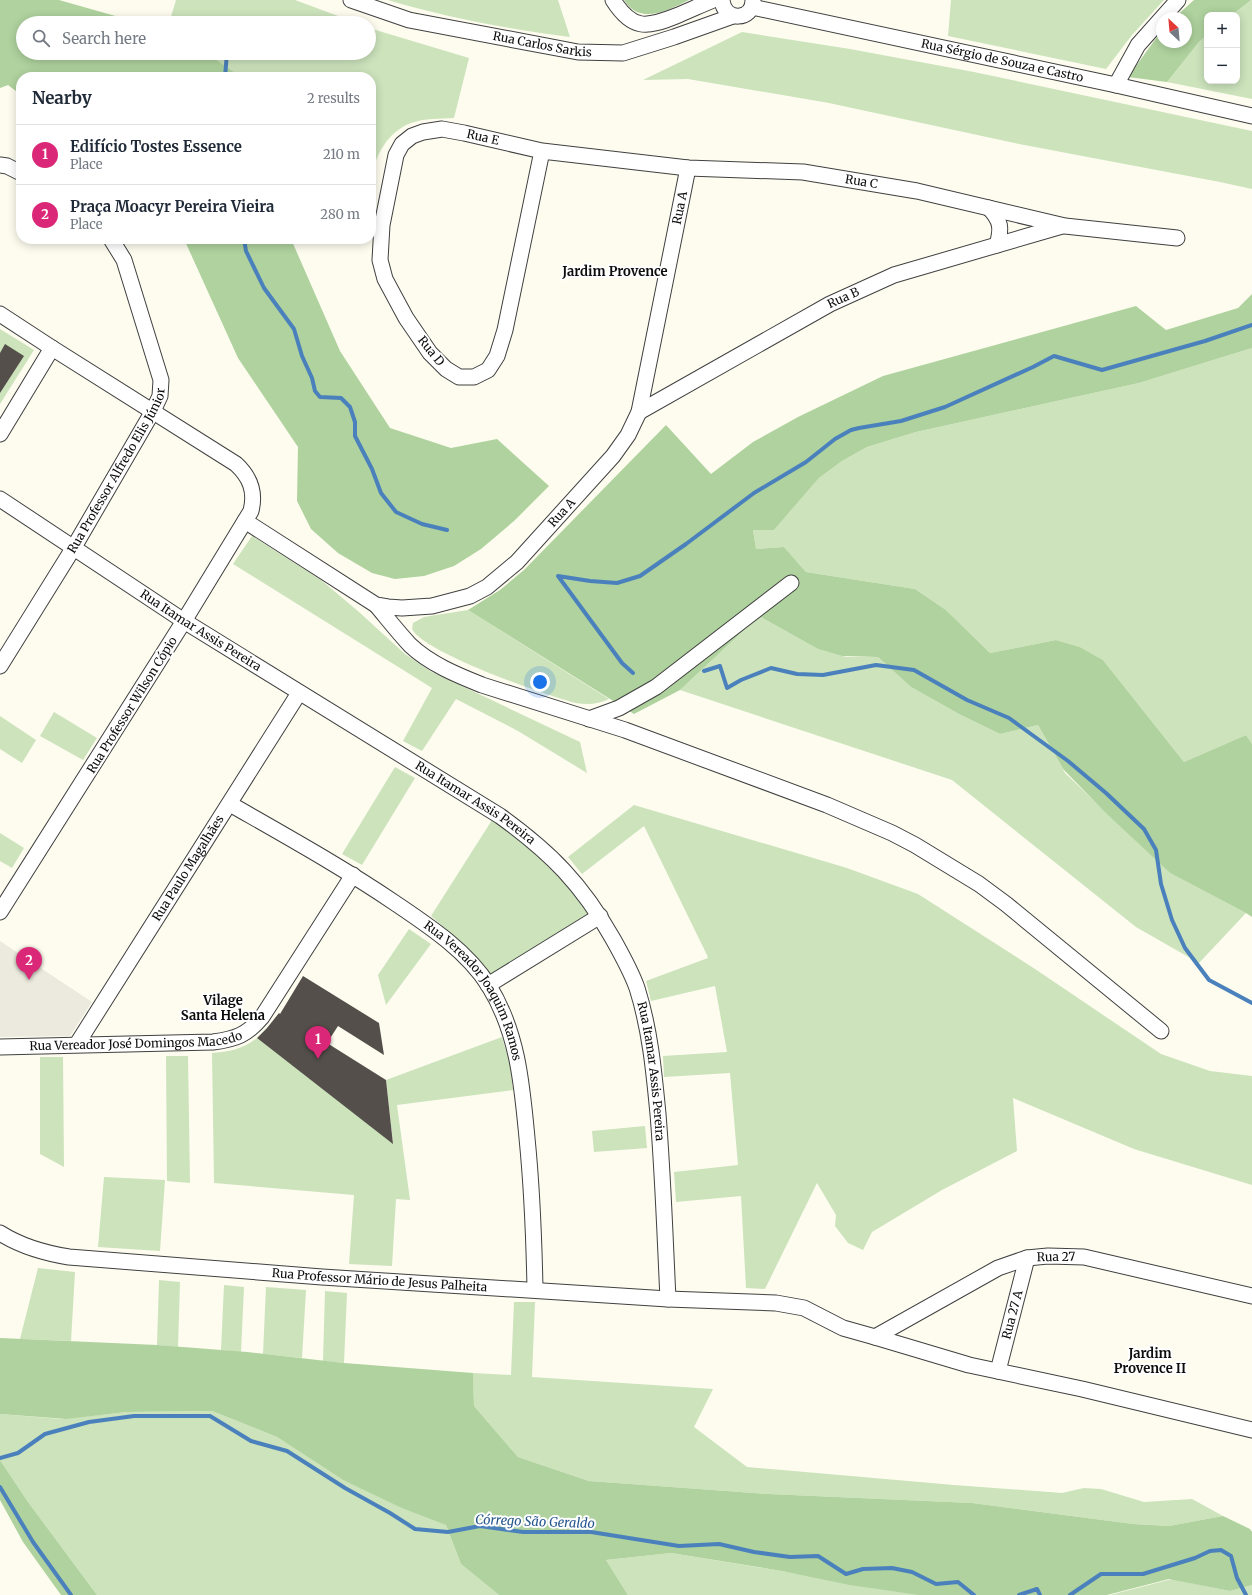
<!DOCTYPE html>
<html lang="en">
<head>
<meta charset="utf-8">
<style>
  :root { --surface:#fff; --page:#f2f2f3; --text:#1f2937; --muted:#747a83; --line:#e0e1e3; --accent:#db2777 }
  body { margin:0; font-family:Merriweather,serif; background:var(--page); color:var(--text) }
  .controls { position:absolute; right:12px; top:12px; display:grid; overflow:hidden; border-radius:8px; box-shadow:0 2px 10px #0003 }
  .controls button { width:36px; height:36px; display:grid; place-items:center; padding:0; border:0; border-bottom:1px solid var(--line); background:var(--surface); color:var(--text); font:20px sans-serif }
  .compass { position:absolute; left:1156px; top:12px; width:36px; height:36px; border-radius:50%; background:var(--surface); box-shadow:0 2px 10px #0003; rotate:334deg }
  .you { position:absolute; left:540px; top:682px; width:14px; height:14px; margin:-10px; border:3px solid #fff; border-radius:50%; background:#1a73e8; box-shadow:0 0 0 6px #1a73e833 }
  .badge { display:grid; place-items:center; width:26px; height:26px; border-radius:50%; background:var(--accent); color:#fff; font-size:13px; font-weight:700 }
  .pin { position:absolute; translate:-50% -33px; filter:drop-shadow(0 1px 2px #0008) }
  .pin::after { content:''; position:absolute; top:21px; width:14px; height:12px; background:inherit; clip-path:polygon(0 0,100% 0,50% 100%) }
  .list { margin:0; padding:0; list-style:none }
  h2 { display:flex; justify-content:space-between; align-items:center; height:52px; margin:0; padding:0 16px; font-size:17px }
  h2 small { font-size:13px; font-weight:400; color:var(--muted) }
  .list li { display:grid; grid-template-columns:26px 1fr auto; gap:12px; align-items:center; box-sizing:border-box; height:60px; padding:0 16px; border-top:1px solid var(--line) }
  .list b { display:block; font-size:15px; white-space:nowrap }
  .list p { margin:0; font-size:13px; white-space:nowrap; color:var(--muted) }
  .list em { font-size:13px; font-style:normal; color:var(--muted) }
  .icon { flex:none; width:22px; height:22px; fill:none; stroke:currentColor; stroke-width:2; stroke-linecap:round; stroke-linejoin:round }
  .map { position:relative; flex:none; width:1252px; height:1595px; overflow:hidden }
  .search { position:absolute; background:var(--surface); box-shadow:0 2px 10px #0003; left:16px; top:16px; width:360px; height:44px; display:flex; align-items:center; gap:10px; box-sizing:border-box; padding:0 14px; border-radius:22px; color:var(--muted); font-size:15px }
  .panel { position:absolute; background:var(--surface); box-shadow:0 2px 10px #0003; left:16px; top:72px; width:360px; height:172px; border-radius:16px }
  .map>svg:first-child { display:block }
  .green { fill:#cce3bc }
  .forest { fill:#afd29e }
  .plaza { fill:#eceade }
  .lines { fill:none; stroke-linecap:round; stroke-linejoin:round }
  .stream { stroke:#4a81bc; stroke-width:4 }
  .building { fill:#544f4b }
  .minor-casing { stroke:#404040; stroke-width:17 }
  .minor { stroke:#fff; stroke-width:15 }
  .labels { text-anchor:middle; stroke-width:4; stroke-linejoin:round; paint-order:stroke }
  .street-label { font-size:12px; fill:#0d0d0d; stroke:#fff }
  .neighbourhood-label { font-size:13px; font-weight:bold; fill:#0d0d0d; stroke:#fff }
  .water-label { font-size:13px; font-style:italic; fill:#26558e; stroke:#fff }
</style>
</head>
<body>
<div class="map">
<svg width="1252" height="1595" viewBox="0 0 1252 1595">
  <rect width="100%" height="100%" fill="#fdfcef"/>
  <path class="green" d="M176,0H295L357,23H169Z
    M388,0H558L570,37C509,29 448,18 388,0Z
    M951,0H1164L1132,35L1106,69L948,36Z
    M1251,0H1252V99L1167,82L1199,42L1207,35V81H1237V15H1232Z
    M369,28L469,58L454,118C440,119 424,118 411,123C387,132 374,157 371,181V77H241L214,58L205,53H369Z
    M742,32L850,49L974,72L1252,131V189L1220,182L1019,144L829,103L688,79L643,80Z
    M0,329L34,350L0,404Z
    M1252,348V744L1246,735L1184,762L1103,660L1080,647L1056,640L990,653L946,610L915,589L806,572L784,547L756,549L753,530H774L819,478L842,461L867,447L916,432L1139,383Z
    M252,536L321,580L359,612L405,654L430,671L580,742L587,773L518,731L456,699L422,751L403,741L432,688L233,564Z
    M468,610L609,699C599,704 588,705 576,703C548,696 424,653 412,629L413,623L424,617Z
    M759,616L818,649L846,657H878L911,687L959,714L1000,734L1038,725L1065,773L1170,873L1246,913L1199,963L1136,927L952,780L680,690Z
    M54,712L97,738L83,760L40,736Z
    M0,716L36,740L22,763L0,749Z
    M395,767L415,778L362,865L342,854Z
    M634,805L847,868L918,894L1035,969L1161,1054L1210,1071L1252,1076V1185L1134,1149L1013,1098L1017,1151L942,1190L872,1232L863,1250L848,1243L835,1226L836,1215L817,1183L765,1289L746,1288L741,1196L676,1202L674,1172L738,1165L730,1073L664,1077L663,1056L727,1052L715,986L651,1001L646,981L708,958L707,955L644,826L582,874L568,857Z
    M492,820C511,834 531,847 548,864C563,879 576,896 590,913L491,975L457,939L431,916Z
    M0,833L24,848L12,868L0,861Z
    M409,929L431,944L386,1005L378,975Z
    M502,1037L510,1064L513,1090L397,1105L410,1200L396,1199L392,1266L349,1264L354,1195L214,1183L212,1053C229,1052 243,1049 257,1038L393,1143L386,1080Z
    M166,1056H188L190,1183L167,1181Z
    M40,1057H63L64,1167L40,1154Z
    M645,1126L647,1148L594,1152L592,1131Z
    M104,1177L165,1180L160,1251L98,1247Z
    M38,1268L75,1272L71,1341L20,1339Z
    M159,1280L180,1282L178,1347L157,1345Z
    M224,1285L244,1287L241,1352L221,1350Z
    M266,1287L306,1290L302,1358L263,1354Z
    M325,1291L347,1293L344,1363L323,1361Z
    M514,1302H535L532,1377L713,1389L694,1427L747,1467L954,1485L1062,1493L1084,1488L1101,1489L1144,1502L1192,1499L1223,1516L1169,1526L1133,1524L972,1503L769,1494L589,1481L518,1457L474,1406L473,1373L511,1375Z
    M212,1411L277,1437L343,1480L446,1525L461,1564L499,1595H97L28,1502L0,1460V1414L61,1419L127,1412Z
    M671,1553L928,1595H628L606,1560Z
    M1172,1579L1230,1591L1252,1585V1595H1110Z"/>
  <path class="forest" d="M0,0H59L140,23H23V53H205L214,58L241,77H21V95L8,85L0,88Z
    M624,0H689C669,10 640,26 624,0Z
    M1194,0H1251L1232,15H1207V35L1199,42L1167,82L1128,77L1162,30V42H1186V18H1174Z
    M184,239H291L340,351L390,428L451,448L497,439L549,486L514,521L481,549L454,566L424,576L395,579L372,573L338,553L311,529L297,501L298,447L238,358Z
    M1252,294V348L1139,383L916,432L867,447L842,461L819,478L774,530H753L756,549L784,547L806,572L915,589L946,610L990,653L1056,640L1080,647L1103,660L1184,762L1246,735L1252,744V917L1246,913L1170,873L1107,814L1063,769L1038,725L1000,734L959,714L911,687L878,657L842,656L818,649L759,616L680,690L634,714L468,610L500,590L524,570L666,425L711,474L753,442L798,417L883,376L1136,306L1166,330L1238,308Z
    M0,1338L157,1345L247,1352L344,1363L473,1373L474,1406L518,1457L589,1481L769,1494L972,1503L1133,1524L1169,1526L1223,1516L1250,1529L1252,1532V1585L1230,1591L1169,1579L1107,1595H919L850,1585L782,1571L671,1553L606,1560L628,1595H499L461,1564L446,1525L402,1508L343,1480L277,1437L212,1411L127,1412L66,1419L0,1414Z
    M0,1460L28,1502L97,1595H61L23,1542L0,1500Z"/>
  <path class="plaza" d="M0,941L92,1002L70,1036L0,1037Z"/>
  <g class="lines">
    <path class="stream" d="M225,77L227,53
      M244,239L246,251L264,288L294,329L302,356L312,378L315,391L320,397L341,398L350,407L355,422V436L372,469L381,493L396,512L422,524L447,530
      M558,576L590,581L617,583L640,576L686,544L754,493L806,462L835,439L851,430L859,428L901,421L945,407L1033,367L1054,356L1102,370L1205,341L1252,325
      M558,576L622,663L633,673
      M704,671L720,666L727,688L741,680L771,668L797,674L823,675L876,665L914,670L967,700L1009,718L1068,761L1106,793L1144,829L1156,850L1161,884L1172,920L1185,948L1209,980L1252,1003
      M0,1458L18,1453L45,1434L89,1422L134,1416H210L251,1441L287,1451L345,1488L390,1513L415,1529L448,1532L480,1526L523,1532H591L679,1546L719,1544L754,1552L790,1557L818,1556L846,1574L863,1569L892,1568L912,1572L936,1584L958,1582L974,1595
      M0,1487L33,1542L71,1595
      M1019,1595L1037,1589L1040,1595
      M1070,1595L1101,1574H1143L1195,1558L1210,1551L1221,1550L1231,1556L1237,1578L1246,1595"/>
  </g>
  <path class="building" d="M5,344L24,356L0,393V353Z
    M303,976L379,1023L384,1055L338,1026L327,1043L386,1080L393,1144L257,1038L267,1028L279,1013L280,1014Z"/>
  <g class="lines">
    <g class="minor-casing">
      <g id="minor">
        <path id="s1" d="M351,0L409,20L578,52L623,53L674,37L733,16"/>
        <path d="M613,0C632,30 646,28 676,16C688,11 701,5 713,0"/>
        <path d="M722,0C724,22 753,21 753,0"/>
        <path id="s2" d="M752,7L1116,85L1252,116"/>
        <path d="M1116,85L1138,45L1178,0"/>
        <path id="s3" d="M542,151L505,330L497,356L488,370L474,377H459L446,369L430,353L406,318L385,279L380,260L382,225L396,155L402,144L412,136L423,132L442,129L464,133L542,151L688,168L803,172L917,191L1065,226L1177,238"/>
        <path d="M0,165L7,166L21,173"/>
        <path d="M989,208C1001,221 1002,228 997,245"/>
        <path d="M0,314L52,348L236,464C250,477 256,491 251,511L184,621L0,912"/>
        <path id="s4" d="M639,412L830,304L894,275L1062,226"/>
        <path d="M0,434L52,348"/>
        <path id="s5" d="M0,499L184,621L500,816C551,853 582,884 613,939C622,955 631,971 637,988C650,1029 654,1072 658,1114C663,1175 665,1237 668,1299"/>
        <path id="s6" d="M245,521L376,605L388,607L402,608L432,606L470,596L487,587L517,562L613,456L628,435L639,412L688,168"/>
        <path d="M376,605C387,618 398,632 410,645C430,664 457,675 482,685L625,730L827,805L892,833L915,845L979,884L1006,904L1161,1031"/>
        <path id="s7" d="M0,666L74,547L153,411L160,396L161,380L124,260L111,239"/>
        <path d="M589,719L619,708L656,687L791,583"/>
        <path id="s8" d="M230,804C286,836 342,867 395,903C429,926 467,951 489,986C518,1033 522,1085 527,1138C532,1188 534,1239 535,1289"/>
        <path d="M488,985L600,916"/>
        <path id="s9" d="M77,1044L299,693"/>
        <path id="s10" d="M0,1047L213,1042C236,1039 247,1035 262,1017L353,875"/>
        <path id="s11" d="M0,1233C22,1247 44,1253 69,1257L322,1277L668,1299L776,1303L804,1308L843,1328L875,1337"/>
        <path d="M1252,1296L1084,1257L1048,1256L1027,1258L998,1268L875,1337L969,1365L1082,1389L1252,1430"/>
        <path id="s12" d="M998,1371L1027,1258"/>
      </g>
    </g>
    <use href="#minor" class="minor"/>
  </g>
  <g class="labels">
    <g class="street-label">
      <text dy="4" stroke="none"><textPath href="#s1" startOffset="197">Rua Carlos Sarkis</textPath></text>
      <text dy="4" stroke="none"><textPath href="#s2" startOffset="256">Rua Sérgio de Souza e Castro</textPath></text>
      <text dy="4" stroke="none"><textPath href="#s3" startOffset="606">Rua E</textPath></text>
      <text dy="4" stroke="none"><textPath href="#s3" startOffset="988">Rua C</textPath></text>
      <text dy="4" stroke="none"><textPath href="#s6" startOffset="712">Rua A</textPath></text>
      <text dy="4" stroke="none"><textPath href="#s4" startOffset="234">Rua B</textPath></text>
      <text transform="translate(431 351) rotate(51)" y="4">Rua D</text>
      <text dy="4" stroke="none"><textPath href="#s7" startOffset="228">Rua Professor Alfredo Elis Júnior</textPath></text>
      <text dy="4" stroke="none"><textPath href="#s6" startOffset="376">Rua A</textPath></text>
      <text dy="4" stroke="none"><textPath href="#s5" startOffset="240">Rua Itamar Assis Pereira</textPath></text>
      <text transform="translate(132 705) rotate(-58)" y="4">Rua Professor Wilson Cópio</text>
      <text dy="4" stroke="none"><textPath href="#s5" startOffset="564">Rua Itamar Assis Pereira</textPath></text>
      <text dy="4" stroke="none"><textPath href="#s9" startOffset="208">Rua Paulo Magalhães</textPath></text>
      <text dy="4" stroke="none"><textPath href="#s8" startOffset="314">Rua Vereador Joaquim Ramos</textPath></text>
      <text dy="4" stroke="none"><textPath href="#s10" startOffset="136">Rua Vereador José Domingos Macedo</textPath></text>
      <text dy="4" stroke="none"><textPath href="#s5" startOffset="900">Rua Itamar Assis Pereira</textPath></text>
      <text transform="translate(1056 1257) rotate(-1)" y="4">Rua 27</text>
      <text dy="4" stroke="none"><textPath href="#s11" startOffset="385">Rua Professor Mário de Jesus Palheita</textPath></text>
      <text dy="4" stroke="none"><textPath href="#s12" startOffset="58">Rua 27 A</textPath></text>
    </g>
    <g class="neighbourhood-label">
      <text x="615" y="276">Jardim Provence</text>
      <text x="223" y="1005">Vilage<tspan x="223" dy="15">Santa Helena</tspan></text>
      <text x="1150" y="1358">Jardim<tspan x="1150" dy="15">Provence II</tspan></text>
    </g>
    <g class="water-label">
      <text transform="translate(535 1521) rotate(2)" y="5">Córrego São Geraldo</text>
    </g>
  </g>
</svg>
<div class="controls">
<button>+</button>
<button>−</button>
</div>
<svg class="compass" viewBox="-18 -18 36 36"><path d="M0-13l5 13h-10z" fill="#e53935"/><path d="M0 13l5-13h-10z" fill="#747a83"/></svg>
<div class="you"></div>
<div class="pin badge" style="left:318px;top:1059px">1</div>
<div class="pin badge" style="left:29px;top:980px">2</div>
<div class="search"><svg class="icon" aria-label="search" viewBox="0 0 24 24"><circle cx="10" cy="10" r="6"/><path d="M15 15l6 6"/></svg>Search here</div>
<section class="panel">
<h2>Nearby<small>2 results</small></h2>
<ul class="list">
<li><span class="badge">1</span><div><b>Edifício Tostes Essence</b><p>Place</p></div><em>210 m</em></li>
<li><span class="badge">2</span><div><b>Praça Moacyr Pereira Vieira</b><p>Place</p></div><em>280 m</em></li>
</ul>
</section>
</div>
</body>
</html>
